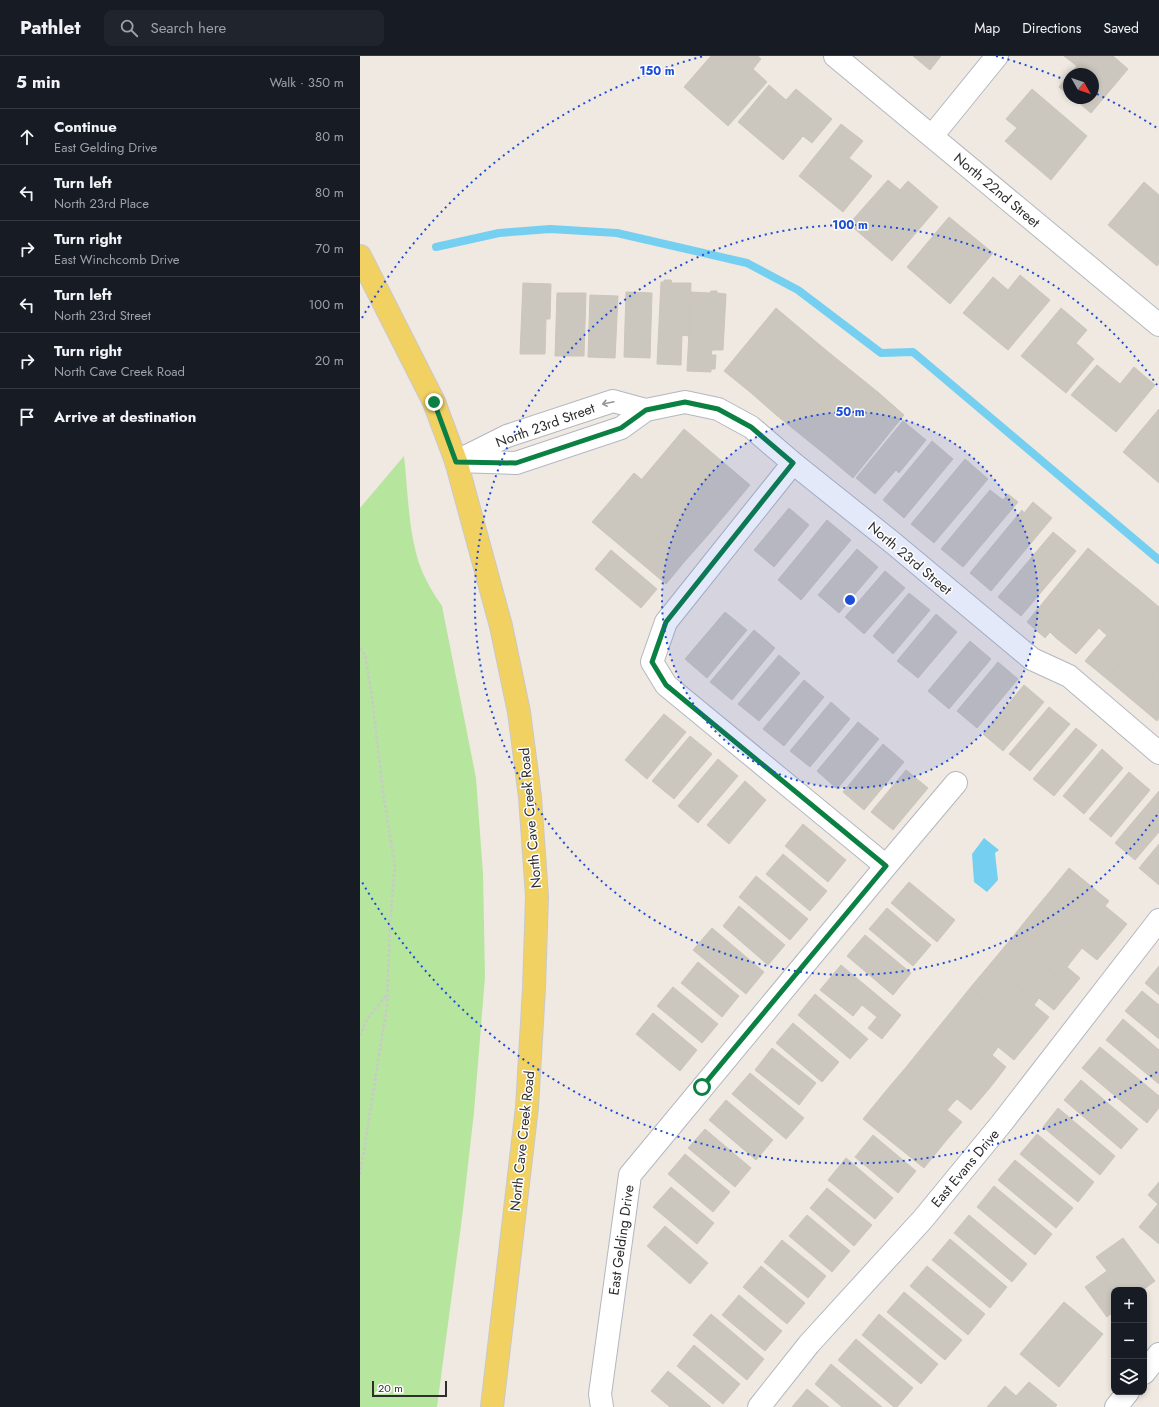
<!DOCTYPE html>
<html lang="en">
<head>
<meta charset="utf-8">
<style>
  :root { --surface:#171b24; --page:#20242c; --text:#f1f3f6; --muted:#9ea1a6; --line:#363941 }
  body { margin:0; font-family:Jost,sans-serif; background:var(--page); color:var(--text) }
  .controls { position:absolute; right:12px; bottom:12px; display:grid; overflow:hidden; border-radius:8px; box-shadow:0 2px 6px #0003 }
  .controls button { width:36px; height:36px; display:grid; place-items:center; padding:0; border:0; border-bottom:1px solid var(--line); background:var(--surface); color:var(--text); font:20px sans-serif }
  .compass { position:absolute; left:703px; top:12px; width:36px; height:36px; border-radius:50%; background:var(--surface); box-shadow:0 2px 6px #0003; rotate:130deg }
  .scale { position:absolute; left:12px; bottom:10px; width:75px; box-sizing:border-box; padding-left:4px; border:2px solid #2e2e2e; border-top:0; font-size:11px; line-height:14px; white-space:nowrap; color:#2e2e2e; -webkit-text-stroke:3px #fff; paint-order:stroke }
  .stop { position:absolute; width:12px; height:12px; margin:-9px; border:3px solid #0b8043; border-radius:50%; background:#fff }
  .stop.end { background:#0b8043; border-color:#fff; box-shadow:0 1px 4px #0008 }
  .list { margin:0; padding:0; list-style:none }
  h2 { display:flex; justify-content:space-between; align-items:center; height:52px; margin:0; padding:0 16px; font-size:17px }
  h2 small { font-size:13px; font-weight:400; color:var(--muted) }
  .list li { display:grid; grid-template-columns:26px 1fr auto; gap:12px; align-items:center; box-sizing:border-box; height:56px; padding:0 16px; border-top:1px solid var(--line) }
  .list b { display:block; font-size:15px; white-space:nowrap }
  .list p { margin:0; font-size:13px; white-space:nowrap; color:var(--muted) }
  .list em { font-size:13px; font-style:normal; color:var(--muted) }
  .icon { flex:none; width:22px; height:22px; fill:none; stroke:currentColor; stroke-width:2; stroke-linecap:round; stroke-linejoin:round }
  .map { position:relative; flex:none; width:799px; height:1351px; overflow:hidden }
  header { display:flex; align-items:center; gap:24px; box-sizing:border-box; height:56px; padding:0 20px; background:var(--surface); border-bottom:1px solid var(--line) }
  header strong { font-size:19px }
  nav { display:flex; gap:22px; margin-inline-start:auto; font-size:14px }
  .search { width:280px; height:36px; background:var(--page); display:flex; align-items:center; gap:10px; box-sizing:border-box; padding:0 14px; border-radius:8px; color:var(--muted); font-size:15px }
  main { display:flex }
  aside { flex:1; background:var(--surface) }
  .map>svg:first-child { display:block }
  .green { fill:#b6e59e }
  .water { fill:#75cff0 }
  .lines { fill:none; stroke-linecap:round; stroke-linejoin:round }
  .stream { stroke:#75cff0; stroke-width:8 }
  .building { fill:#cbc7bf; stroke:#cbc5ba }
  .minor-casing { stroke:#b4b7c1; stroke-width:24 }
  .major-casing { stroke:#c9c9c9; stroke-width:24 }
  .path { stroke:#c9c9c9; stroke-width:2.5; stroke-dasharray:3 2; stroke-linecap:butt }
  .minor { stroke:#fff; stroke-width:22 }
  .major { stroke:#f2d163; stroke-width:22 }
  .oneway { stroke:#969696 }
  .route { stroke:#0b8043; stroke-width:5 }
  .ring { fill:none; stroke:#1d4ed8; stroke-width:2; stroke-dasharray:2 4 }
  .labels { text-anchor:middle; stroke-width:3; stroke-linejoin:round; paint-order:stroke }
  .street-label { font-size:14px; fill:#2e2e2e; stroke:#fff }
  .centre { fill:#1d4ed8; stroke:#fff; stroke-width:2 }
  .ring-label { font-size:12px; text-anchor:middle; font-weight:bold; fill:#1d4ed8; stroke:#fff; stroke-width:3; stroke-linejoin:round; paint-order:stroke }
</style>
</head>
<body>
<header>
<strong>Pathlet</strong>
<div class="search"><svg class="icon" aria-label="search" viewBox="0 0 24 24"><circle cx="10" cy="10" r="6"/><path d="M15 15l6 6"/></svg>Search here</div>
<nav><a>Map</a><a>Directions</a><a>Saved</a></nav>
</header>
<main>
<aside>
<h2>5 min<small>Walk · 350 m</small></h2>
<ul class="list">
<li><svg class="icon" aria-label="ahead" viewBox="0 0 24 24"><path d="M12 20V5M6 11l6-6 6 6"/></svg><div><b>Continue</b><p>East Gelding Drive</p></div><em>80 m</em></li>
<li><svg class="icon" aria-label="left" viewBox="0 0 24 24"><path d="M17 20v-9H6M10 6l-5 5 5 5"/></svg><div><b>Turn left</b><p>North 23rd Place</p></div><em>80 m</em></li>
<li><svg class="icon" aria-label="right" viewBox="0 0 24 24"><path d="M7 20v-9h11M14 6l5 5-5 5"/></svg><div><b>Turn right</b><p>East Winchcomb Drive</p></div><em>70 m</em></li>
<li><svg class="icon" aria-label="left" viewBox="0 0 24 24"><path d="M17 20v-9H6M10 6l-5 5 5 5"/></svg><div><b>Turn left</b><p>North 23rd Street</p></div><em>100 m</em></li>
<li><svg class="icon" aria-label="right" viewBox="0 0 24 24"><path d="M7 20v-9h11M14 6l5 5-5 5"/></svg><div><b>Turn right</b><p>North Cave Creek Road</p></div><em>20 m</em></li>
<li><svg class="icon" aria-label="arrive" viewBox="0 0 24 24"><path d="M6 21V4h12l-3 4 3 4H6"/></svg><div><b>Arrive at destination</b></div></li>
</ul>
</aside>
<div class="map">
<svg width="799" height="1351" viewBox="0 0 799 1351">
  <rect width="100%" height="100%" fill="#efe9e1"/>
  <path class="green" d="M44,400C48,435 48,473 59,507C64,522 73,537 82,550L116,722L123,818L125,921L114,1056L102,1162L77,1351H0V452Z"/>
  <path class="water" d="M624,782L639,794L635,797L638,824L627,836L614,826L612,798Z"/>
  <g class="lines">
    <path class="stream" d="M76,191L139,177L190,173L257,177L387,207L438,234L521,297L553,296L799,504"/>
  </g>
  <path class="building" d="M351,0H398L401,3L393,13L407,26L368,70L324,31Z
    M553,0H581L570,14Z
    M704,0H753L768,13L731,57L713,42H733V18H710L717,10Z
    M709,19V39L699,31Z
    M409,29L426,44L436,33L472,63L452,87L443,80L423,104L378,66Z
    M672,33L727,80L691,124L645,85L657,72L646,63Z
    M481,68L503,85L489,102L512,120L483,156L439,120Z
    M528,124L540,134L548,125L578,151L532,205L489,168Z
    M784,126L799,139V207L797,210L748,169Z
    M589,161L633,197L590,248L547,211Z
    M660,219L690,244L648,294L603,257L633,221L648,234Z
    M304,224H311L312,227H331L329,280L322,279L321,309L297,308L301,226H304Z
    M163,227L191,228L190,263H186L185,298H160Z
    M351,235H357V237L366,238L363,294H352L351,299H356L355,313H351V316L327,315L331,236L350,237Z
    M266,236L292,237L290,302L264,301Z
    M197,237H226L224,300H195Z
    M230,239L258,240L255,302L228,301Z
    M416,252L442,274L390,336L364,315Z
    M701,252L727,274L716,287L734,303L706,337L661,300Z
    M442,274L467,295L415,358L390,336Z
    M467,295L493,316L441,379L415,358Z
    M737,309L760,328L774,311L795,329L756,376L711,339Z
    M493,316L519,337L467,400L441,379Z
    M519,337L544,359L493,422L467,400Z
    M799,353V427L763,396Z
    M543,365L566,384L539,417L536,414L515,438L496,422Z
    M324,373L390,429L370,453L304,397Z
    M572,385L593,403L544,462L523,444Z
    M304,397L370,453L348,479L282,423Z
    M605,403L628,423L574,487L551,468Z
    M274,417L348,479L325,505L252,443Z
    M630,434L643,444L648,438L658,446L603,511L581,493Z
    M252,443L325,505L306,528L232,466Z
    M673,446L692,462L631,535L610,517L662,454L664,457Z
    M429,452L449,469L414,511L394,494Z
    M467,464L491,484L441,544L418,524Z
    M693,476L716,495L661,560L638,541Z
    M728,492L753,513L696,582L690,576L685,582L667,566Z
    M497,493L518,511L479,557L458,539Z
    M251,494L297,533L281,552L235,513Z
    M753,513L779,534L743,576L739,572L716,598L696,582Z
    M525,515L545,532L504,578L485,561Z
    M779,534L799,551V560L747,623L725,605L747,579L743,576Z
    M549,537L570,554L533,598L513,580Z
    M365,556L387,574L347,622L325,603Z
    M576,558L597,576L558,622L537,605Z
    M799,560V611L772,644L747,623Z
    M394,574L415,592L372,644L350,626Z
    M610,585L631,603L589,653L568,635Z
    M419,599L440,617L399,665L378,648Z
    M638,606L658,623L617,672L597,655Z
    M799,611V662L797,665L772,644Z
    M444,624L464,641L424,690L403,673Z
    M664,629L684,646L643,695L623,678Z
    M471,646L490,663L450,711L430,695Z
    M689,651L710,668L670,715L649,698Z
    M304,658L326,676L287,723L265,704Z
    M498,666L519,683L477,733L457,715Z
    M716,672L737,689L694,740L673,723Z
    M330,680L352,698L314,743L292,725Z
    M523,688L544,706L504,754L483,736Z
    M742,693L763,712L724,758L703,740Z
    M358,703L378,720L338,767L318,750Z
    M546,714L568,732L533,774L511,756Z
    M769,716L790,734L751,781L729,763Z
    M385,725L406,744L369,788L347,769Z
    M799,735V776L775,804L755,787Z
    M443,768L486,804L468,826L425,790Z
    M799,788V829L779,812Z
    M423,798L467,835L450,855L406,818Z
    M709,812L749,845L745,850L767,868L753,885L691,834Z
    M396,820L448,863L430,884L379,841Z
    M549,826L595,864L577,886L531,847Z
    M691,834L753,885L737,904L722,892L718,897L671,858Z
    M379,850L425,889L408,909L363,870Z
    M527,852L571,889L553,910L509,873Z
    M671,858L718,897L707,911L720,922L712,932L651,883Z
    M352,872L404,916L386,938L333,894Z
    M505,879L551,917L533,939L487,900Z
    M651,883L712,932L694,954L679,942L677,945L631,907Z
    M338,906L379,940L362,961L321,927Z
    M631,907L677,945L674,949L689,961L672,982L610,932Z
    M481,909L541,959L522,983L508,972L517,961L502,949L493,960L460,934Z
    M799,910V939L785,927Z
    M313,931L358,968L342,987L297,950Z
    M610,932L672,982L654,1004L638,991L636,994L590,957Z
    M782,935L799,949V983L765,955Z
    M455,938L508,983L490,1003L438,959Z
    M293,957L337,994L320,1015L276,978Z
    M590,957L636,994L632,999L646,1011L629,1033L568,984Z
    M763,963L799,994V1028L746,984Z
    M433,967L479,1006L462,1026L416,987Z
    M568,984L629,1033L611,1054L597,1043L593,1047L547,1010Z
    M740,991L799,1040V1052L787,1067L722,1012Z
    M412,992L456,1027L439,1049L395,1014Z
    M547,1010L593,1047L587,1054L602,1066L585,1086L525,1036Z
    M390,1017L444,1062L426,1083L372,1038Z
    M721,1024L778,1073L761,1093L704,1044Z
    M525,1036L585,1086L564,1112L503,1063Z
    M366,1044L413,1084L396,1104L349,1064Z
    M698,1052L755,1100L740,1119L683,1071Z
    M345,1073L391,1112L375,1131L328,1092Z
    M677,1078L734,1126L718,1146L660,1098Z
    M513,1079L556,1115L538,1137L495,1101Z
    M325,1098L370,1136L353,1156L308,1118Z
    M486,1102L533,1142L515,1163L468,1124Z
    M655,1104L713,1152L696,1172L638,1124Z
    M799,1126V1188L779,1171L798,1148L788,1139Z
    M634,1130L692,1178L675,1199L617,1151Z
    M311,1131L354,1167L337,1188L293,1151Z
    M467,1132L512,1169L494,1190L450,1152Z
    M447,1159L490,1195L472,1216L429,1180Z
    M609,1159L667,1208L652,1226L594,1177Z
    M305,1170L348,1207L330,1228L287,1190Z
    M763,1182L795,1225L783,1234H754V1255L747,1261L725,1231L747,1215L736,1201Z
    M590,1183L647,1231L630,1252L572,1204Z
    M422,1184L466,1220L448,1242L404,1206Z
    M401,1210L445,1247L427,1268L383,1231Z
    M567,1210L625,1258L608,1279L550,1230Z
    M544,1236L602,1284L585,1304L527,1256Z
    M379,1239L422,1275L405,1295L362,1259Z
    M704,1246L743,1278L699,1331L660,1298Z
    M351,1258L404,1303L387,1324L333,1279Z
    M519,1258L578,1308L561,1328L502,1279Z
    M496,1283L553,1332L537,1351H534L478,1304Z
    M334,1289L380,1328L363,1348L317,1310Z
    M471,1308L522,1351H482L455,1328Z
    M308,1315L351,1351H310L291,1335Z
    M669,1326L697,1349L695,1351H627L645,1330L656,1340Z
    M447,1333L469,1351H432Z"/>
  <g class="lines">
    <g class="minor-casing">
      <path id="minor" d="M475,0L799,269
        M572,80L637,0
        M99,404L147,380L253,345L286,354
        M96,405L156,407L261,372L286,354L325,346L358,353L391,371L433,407L533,487L672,603L709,620L799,697
        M433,407L306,566L292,606L306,629L526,810
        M784,1317L799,1298
        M242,1351L240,1338L270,1119L526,810L596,727
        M399,1351L449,1288L563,1163L641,1068L799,864
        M756,1351L768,1336"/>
    </g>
    <g class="major-casing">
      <path id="major" d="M0,200L74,346L96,405L141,570L159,656L170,741L177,840L174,932L167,1051L132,1351"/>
    </g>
    <path class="path" d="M0,592L5,599L12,641L23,736L35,811L30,866L27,949L0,1119
      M0,980L6,965L27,938"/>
    <use href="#minor" class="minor"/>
    <use href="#major" class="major"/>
  </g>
  <defs><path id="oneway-shaft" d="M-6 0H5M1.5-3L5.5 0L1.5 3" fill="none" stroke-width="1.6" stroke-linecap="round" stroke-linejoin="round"/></defs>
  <use class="oneway" href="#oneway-shaft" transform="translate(248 347) rotate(168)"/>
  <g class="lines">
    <path class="route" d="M74,346L96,406L156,407L261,372L286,354L325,346L358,353L391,371L433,407L306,566L292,606L306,629L526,810L342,1031"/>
  </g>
  <circle cx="490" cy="544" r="188" fill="#1d4ed8" fill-opacity=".12"/>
  <g class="ring">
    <circle cx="490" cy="544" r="188"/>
    <path d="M797 759A375 375 0 1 1 797 329"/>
    <path d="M797 1016A563 563 0 0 1 2 826M2 262A563 563 0 0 1 344 0M636 0A563 563 0 0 1 705 24M737 38A563 563 0 0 1 797 72"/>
  </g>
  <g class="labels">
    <g class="street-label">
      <text transform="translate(637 134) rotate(40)" y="5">North 22nd Street</text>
      <text transform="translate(185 369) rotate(-20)" y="5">North 23rd Street</text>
      <text transform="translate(550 502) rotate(40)" y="5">North 23rd Street</text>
      <text transform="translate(170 762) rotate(-95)" y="5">North Cave Creek Road</text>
      <text transform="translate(162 1085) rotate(-84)" y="5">North Cave Creek Road</text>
      <text transform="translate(605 1112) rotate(-50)" y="5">East Evans Drive</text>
      <text transform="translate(261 1184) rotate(-82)" y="5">East Gelding Drive</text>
    </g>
  </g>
  <circle cx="490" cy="544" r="6" class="centre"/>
  <g class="ring-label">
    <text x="297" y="19">150 m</text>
    <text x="490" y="173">100 m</text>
    <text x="490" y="360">50 m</text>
  </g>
</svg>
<div class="controls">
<button>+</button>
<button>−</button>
<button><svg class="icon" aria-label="layers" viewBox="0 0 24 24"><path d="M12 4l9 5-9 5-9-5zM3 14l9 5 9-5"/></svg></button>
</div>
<svg class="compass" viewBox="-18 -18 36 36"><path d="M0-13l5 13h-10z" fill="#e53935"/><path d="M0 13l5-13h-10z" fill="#9ea1a6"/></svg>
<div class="scale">20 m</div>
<div class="stop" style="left:342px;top:1031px"></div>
<div class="stop end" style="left:74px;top:346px"></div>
</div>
</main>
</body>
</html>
